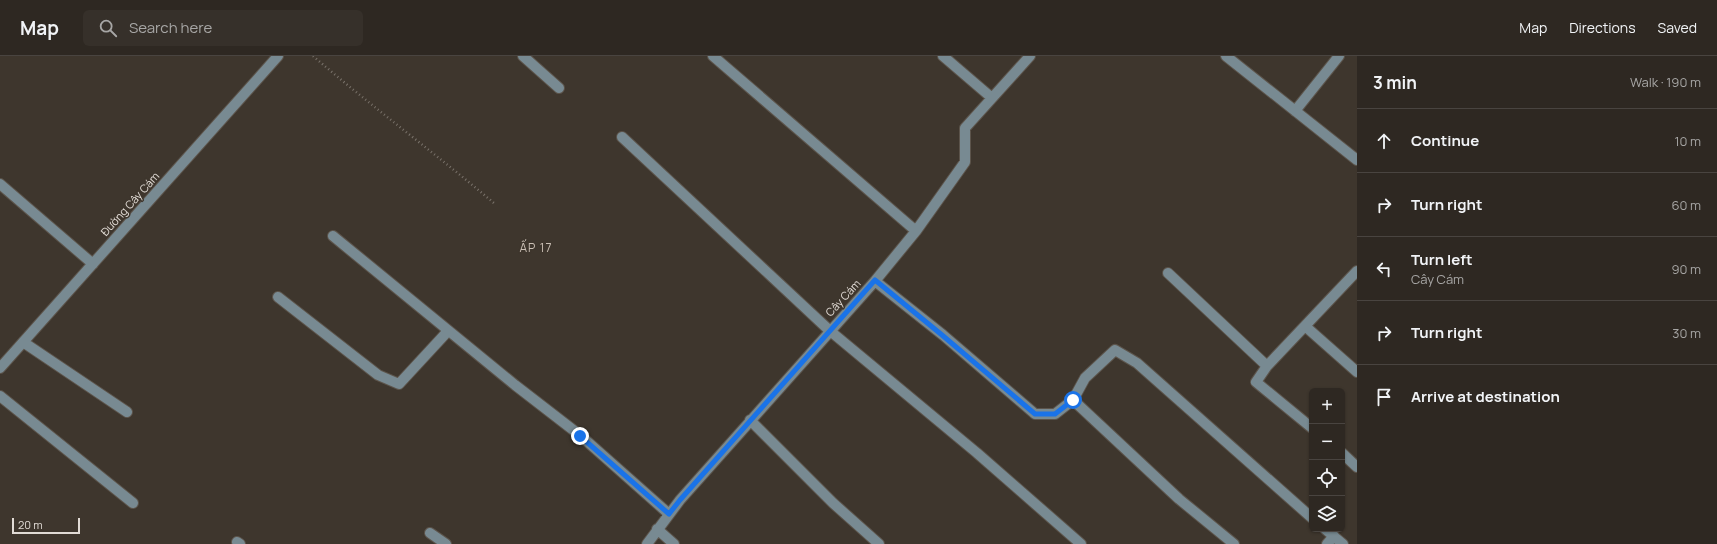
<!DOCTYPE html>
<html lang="en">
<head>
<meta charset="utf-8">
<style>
  :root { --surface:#2e2822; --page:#36302a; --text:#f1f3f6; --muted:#a7a6a5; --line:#494440 }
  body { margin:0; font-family:Manrope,sans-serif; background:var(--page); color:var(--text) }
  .controls { position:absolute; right:12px; bottom:12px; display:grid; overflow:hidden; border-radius:6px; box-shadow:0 1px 3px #0004 }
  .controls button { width:36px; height:36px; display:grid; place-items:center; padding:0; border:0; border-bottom:1px solid var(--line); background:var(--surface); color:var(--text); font:20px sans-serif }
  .scale { position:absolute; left:12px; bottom:10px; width:68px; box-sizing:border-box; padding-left:4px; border:2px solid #e2dcd6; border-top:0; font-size:11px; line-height:14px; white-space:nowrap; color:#e2dcd6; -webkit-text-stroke:3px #3e362d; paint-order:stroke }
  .stop { position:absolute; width:12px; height:12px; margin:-9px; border:3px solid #1a73e8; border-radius:50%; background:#fff }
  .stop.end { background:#1a73e8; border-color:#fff; box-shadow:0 1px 4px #0008 }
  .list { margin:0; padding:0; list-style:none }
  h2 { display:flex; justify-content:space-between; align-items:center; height:52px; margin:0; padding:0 16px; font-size:17px }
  h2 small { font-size:13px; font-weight:400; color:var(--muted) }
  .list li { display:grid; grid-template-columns:26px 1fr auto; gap:12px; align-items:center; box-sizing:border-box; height:64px; padding:0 16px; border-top:1px solid var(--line) }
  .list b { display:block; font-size:15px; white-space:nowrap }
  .list p { margin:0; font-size:13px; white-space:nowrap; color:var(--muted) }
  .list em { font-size:13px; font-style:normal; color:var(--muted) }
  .icon { flex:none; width:22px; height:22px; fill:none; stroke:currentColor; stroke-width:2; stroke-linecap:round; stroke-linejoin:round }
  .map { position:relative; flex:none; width:1357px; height:488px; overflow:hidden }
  header { display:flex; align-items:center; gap:24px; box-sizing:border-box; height:56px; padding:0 20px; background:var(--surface); border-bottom:1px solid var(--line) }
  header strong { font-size:19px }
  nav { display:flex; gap:22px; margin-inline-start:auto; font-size:14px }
  .search { width:280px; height:36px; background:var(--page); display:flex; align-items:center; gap:10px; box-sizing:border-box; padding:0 14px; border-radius:6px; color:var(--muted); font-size:15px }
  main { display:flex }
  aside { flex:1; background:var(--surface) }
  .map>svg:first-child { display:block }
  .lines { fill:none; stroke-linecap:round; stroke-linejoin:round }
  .minor-casing { stroke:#5c544b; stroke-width:12 }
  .path { stroke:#7a736b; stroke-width:2.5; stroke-dasharray:1 3; stroke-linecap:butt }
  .minor { stroke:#788a92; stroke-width:10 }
  .route { stroke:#1a73e8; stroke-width:5 }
  .labels { text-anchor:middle; stroke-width:3; stroke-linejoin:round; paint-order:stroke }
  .street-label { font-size:11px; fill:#e2dcd6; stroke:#3e362d }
  .neighbourhood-label { font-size:12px; letter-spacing:1px; fill:#cabfb4; stroke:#3e362d }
</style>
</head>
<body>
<header>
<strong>Map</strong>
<div class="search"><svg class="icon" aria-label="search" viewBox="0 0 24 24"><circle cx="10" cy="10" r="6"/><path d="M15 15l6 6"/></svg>Search here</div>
<nav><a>Map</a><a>Directions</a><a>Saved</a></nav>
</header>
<main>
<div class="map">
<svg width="1357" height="488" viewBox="0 0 1357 488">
  <rect width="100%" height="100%" fill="#3e362d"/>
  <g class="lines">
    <g class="minor-casing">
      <path id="minor" d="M523,0L559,32
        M713,0L916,175
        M943,0L992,42
        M1226,0L1357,104
        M1295,55L1339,0
        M622,81L829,274L977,397L1081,488
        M0,128L93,208
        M333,180L515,329L581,380L669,458
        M1168,217L1267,310
        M875,225L943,279L1035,358H1055L1073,344L1179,443L1234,488
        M278,241L378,319L399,328L448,275
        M1305,270L1357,316
        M23,286L127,356
        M0,312L278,0
        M0,340L133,447
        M1073,344L1085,322L1115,294L1137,307L1312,462
        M750,364L833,447L879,488
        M1312,372L1256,326L1267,310L1357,215
        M1342,397L1357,411
        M657,473L674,488
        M1325,473L1343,488
        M430,477L446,488
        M237,486L240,488
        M647,488L680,444L875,225L916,175L965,106V72L1030,0
        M1327,488L1334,480"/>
    </g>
    <path class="path" d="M313,0C372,51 435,97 495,148"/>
    <use href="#minor" class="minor"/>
  </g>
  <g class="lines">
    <path class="route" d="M580,380L669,458L680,444L875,224L942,279L1035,358H1055L1073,344"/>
  </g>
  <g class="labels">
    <g class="street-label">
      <text transform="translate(130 148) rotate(-48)" y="4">Đường Cây Cám</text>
      <text transform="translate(843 242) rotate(-47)" y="4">Cây Cám</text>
    </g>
    <g class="neighbourhood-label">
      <text x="536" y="196">ẤP 17</text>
    </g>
  </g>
</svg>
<div class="controls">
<button>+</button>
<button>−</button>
<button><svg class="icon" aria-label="locate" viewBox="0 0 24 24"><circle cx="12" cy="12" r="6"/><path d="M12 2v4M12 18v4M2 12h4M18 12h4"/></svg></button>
<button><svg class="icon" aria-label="layers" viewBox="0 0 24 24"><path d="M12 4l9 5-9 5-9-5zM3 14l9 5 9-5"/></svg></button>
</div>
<div class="scale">20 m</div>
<div class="stop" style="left:1073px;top:344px"></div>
<div class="stop end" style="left:580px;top:380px"></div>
</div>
<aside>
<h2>3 min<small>Walk · 190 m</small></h2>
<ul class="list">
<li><svg class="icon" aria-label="ahead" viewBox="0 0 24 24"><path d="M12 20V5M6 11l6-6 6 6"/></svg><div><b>Continue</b></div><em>10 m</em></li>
<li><svg class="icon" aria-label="right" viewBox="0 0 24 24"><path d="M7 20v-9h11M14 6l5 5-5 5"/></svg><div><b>Turn right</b></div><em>60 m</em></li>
<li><svg class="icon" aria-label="left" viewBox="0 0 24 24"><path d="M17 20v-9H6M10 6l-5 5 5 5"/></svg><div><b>Turn left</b><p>Cây Cám</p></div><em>90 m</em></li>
<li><svg class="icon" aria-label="right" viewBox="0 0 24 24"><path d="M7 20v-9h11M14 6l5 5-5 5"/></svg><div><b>Turn right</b></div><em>30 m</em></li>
<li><svg class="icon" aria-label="arrive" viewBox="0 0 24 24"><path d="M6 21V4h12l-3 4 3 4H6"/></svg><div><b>Arrive at destination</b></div></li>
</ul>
</aside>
</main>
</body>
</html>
